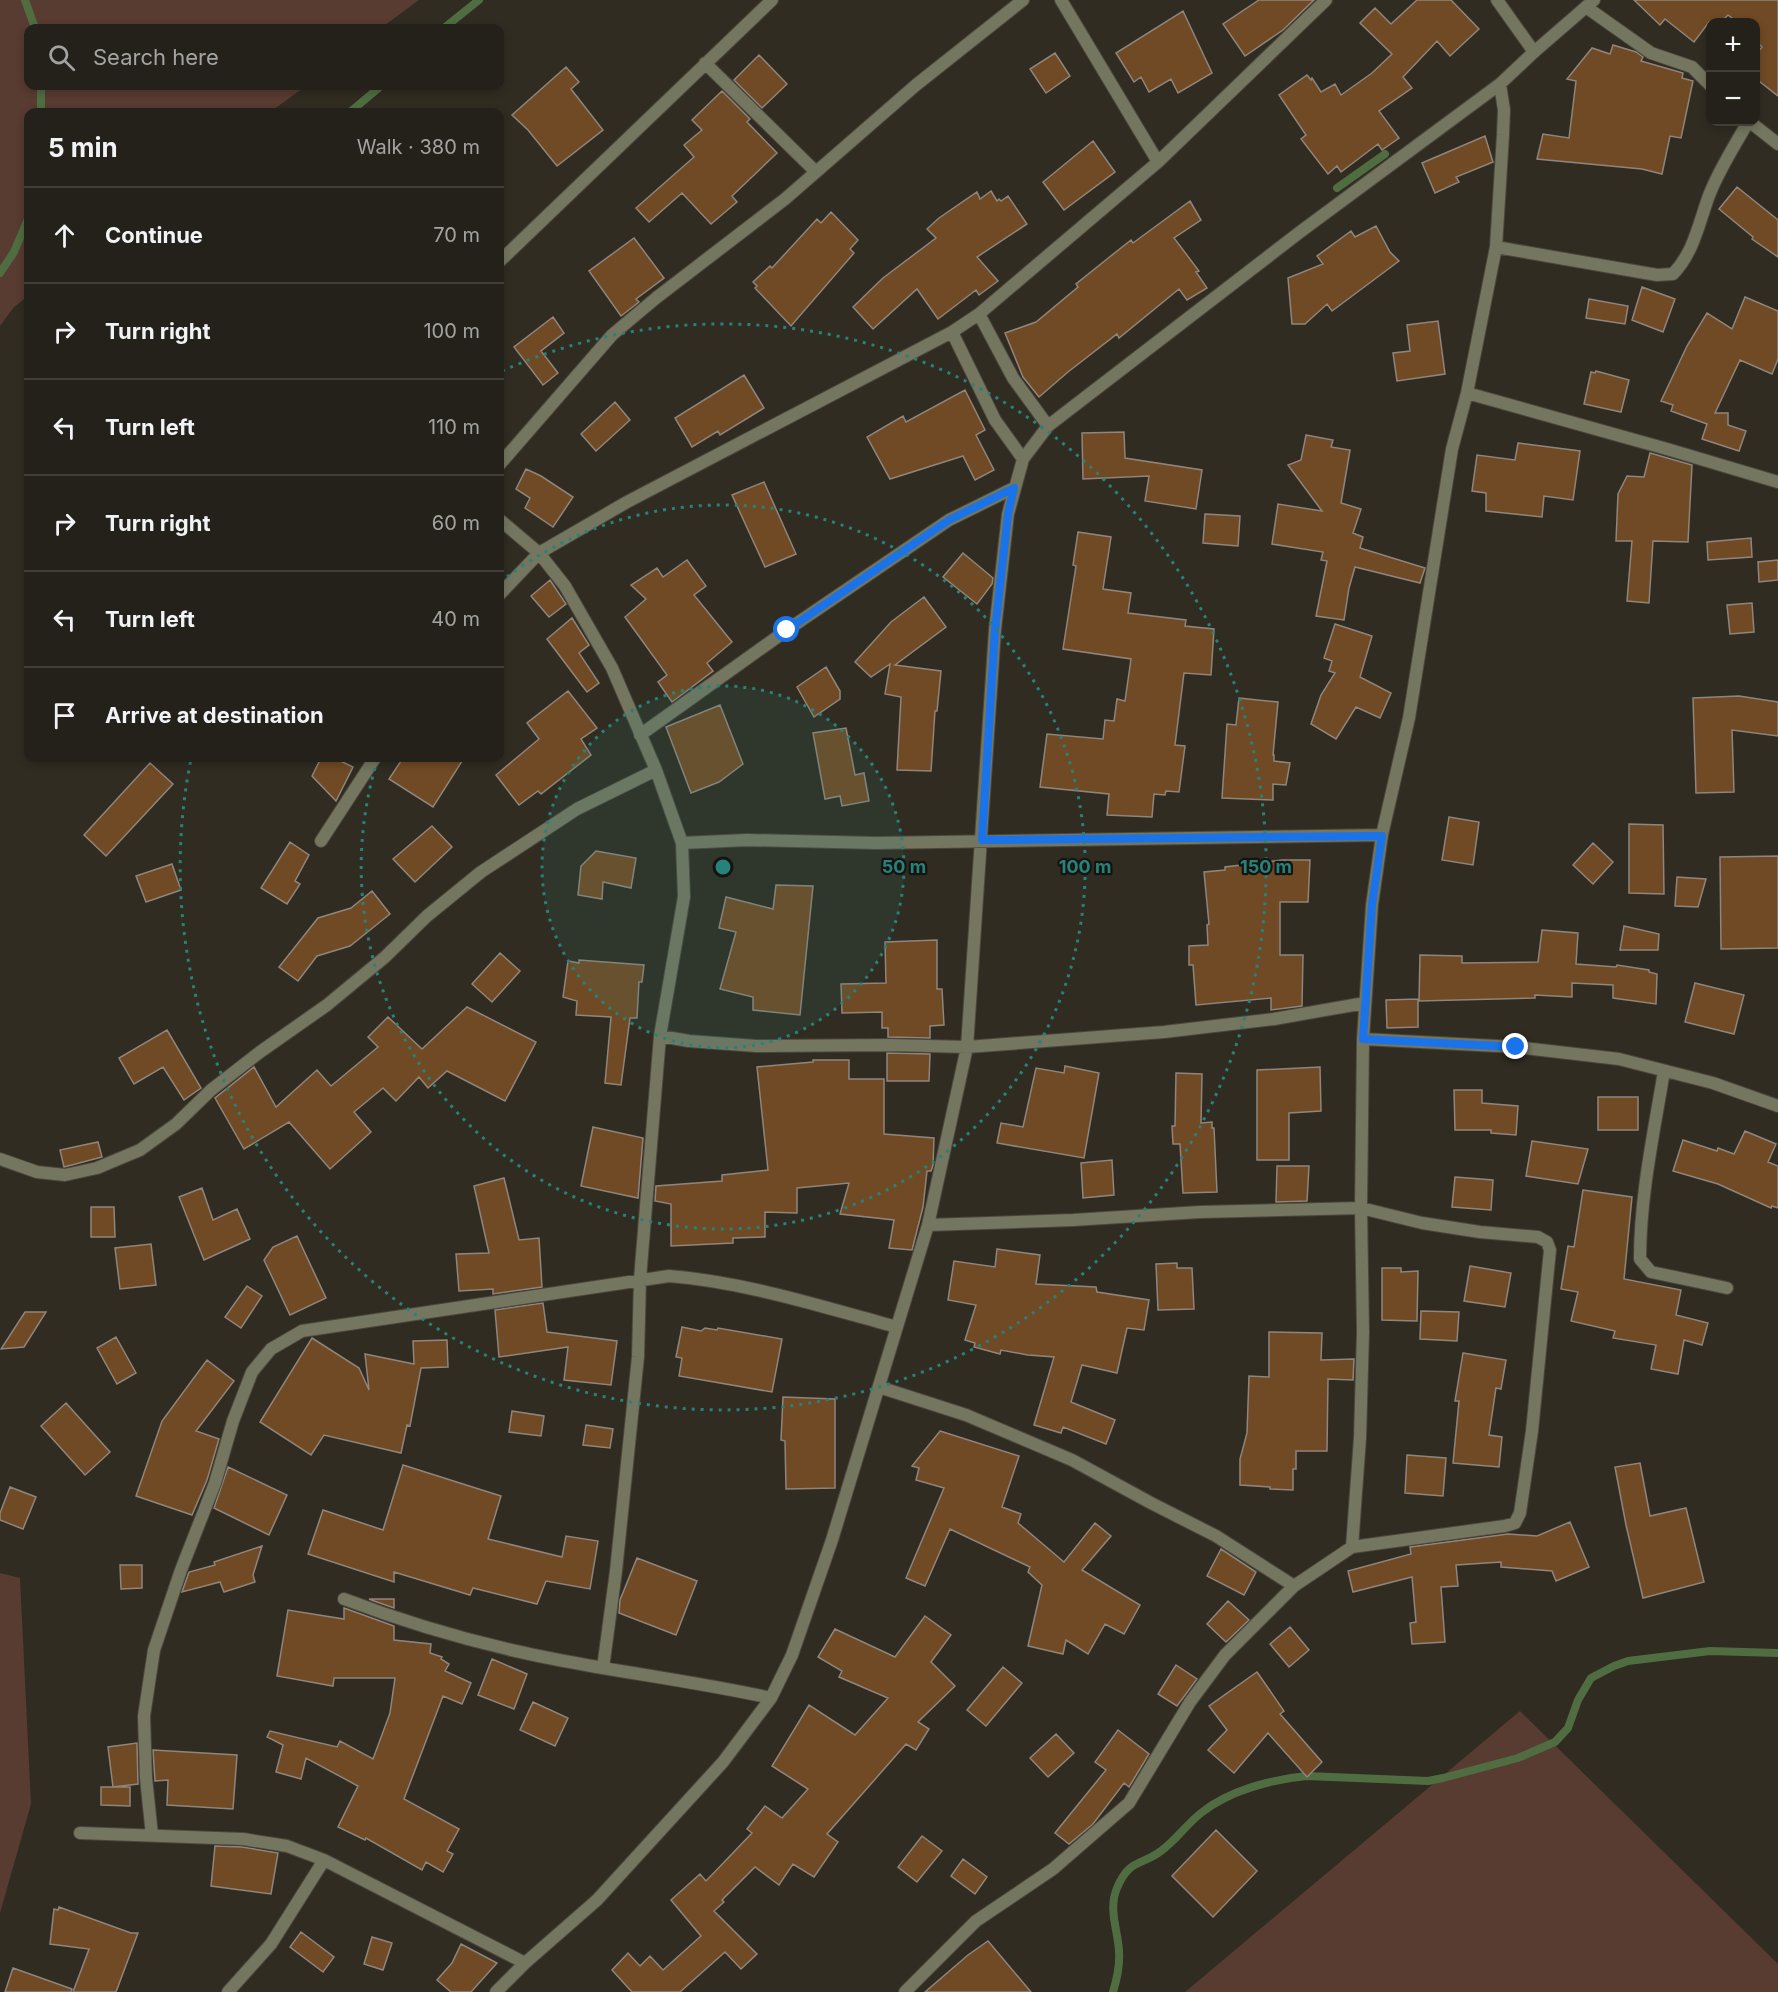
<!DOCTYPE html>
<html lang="en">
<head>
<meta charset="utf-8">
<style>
  :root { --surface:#24211a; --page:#2c2923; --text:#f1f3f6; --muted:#a3a3a2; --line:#413e39 }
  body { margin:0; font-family:Inter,sans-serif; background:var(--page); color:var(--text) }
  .controls { position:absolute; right:18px; top:18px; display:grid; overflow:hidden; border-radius:12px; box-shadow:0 3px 9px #0003 }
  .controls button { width:54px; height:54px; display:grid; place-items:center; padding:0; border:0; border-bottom:2px solid var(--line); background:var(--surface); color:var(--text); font:30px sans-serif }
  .stop { position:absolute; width:18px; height:18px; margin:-14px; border:4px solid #1a73e8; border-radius:50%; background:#fff }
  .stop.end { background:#1a73e8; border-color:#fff; box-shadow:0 2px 6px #0008 }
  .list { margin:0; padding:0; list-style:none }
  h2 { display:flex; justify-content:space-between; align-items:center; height:78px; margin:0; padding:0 24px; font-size:26px }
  h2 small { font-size:20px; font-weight:400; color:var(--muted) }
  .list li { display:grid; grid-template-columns:39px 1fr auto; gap:18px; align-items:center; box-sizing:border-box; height:96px; padding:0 24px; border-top:2px solid var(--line) }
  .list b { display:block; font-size:22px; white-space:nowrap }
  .list em { font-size:20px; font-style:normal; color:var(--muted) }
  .icon { flex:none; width:33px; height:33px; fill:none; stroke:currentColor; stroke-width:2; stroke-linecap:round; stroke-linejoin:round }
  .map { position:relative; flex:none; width:1778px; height:1992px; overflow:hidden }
  .search { position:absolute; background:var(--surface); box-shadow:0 3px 9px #0003; left:24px; top:24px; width:480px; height:66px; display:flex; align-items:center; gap:15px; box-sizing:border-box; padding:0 21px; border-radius:12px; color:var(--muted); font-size:22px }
  .panel { position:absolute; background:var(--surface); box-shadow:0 3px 9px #0003; left:24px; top:108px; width:480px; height:654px; border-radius:12px }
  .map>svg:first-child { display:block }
  .green { fill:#583b31 }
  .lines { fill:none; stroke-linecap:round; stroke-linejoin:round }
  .stream { stroke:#506d41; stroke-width:8 }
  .building { fill:#704a24; stroke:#8f857c; stroke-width:1.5 }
  .minor-casing { stroke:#4b473e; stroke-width:14 }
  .tertiary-casing { stroke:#4b473e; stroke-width:14 }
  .minor { stroke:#74765f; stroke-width:12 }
  .tertiary { stroke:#74765f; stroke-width:12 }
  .route { stroke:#1a73e8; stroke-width:8 }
  .ring { fill:none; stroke:#26827a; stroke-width:3; stroke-dasharray:3 6 }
  .centre { fill:#26827a; stroke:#161410; stroke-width:3 }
  .ring-label { font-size:18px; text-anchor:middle; font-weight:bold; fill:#26827a; stroke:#161410; stroke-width:4.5; stroke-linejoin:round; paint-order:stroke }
</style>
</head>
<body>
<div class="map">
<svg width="1778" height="1992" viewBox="0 0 1778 1992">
  <rect width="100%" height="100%" fill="#302c22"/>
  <path class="green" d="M0,0H419L381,28H28V86H306L270,112H28V296L14,307L0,326Z
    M0,1573L20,1578L31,1804L0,1913Z
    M1520,1711L1778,1964V1992H1185Z"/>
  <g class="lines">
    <path class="stream" d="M25,0L35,28
      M444,28L479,0
      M41,86V112
      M350,112L381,86
      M1337,188L1385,154
      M0,273L14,252L28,219
      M1113,1992C1117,1979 1120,1965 1119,1951C1118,1931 1108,1909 1117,1888C1129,1859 1141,1866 1161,1851C1176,1840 1186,1825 1201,1813C1228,1791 1272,1779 1307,1776L1428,1781L1443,1778L1518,1758L1555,1742L1568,1728L1578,1700L1591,1678L1614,1666L1628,1661L1710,1651L1778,1653"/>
  </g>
  <path class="building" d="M1259,0H1314L1283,30L1245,56L1223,24Z
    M1417,0H1451L1479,29L1450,56L1437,41L1403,77L1412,88L1379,111L1399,138L1382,150L1378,144L1341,172L1337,166L1328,174L1301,139L1306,135L1279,95L1307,75L1311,80L1312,78L1321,92L1335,84L1341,95L1372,73L1392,54L1360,23L1375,8L1391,24Z
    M1634,0H1778V96L1755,78V55L1762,47L1755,40V22H1737L1728,15L1721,22H1709L1694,42L1665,19L1660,25Z
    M1183,11L1212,73L1178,93L1171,79L1149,92L1141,77L1134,82L1116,53Z
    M1613,45L1636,52L1643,57L1641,61L1683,73L1682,78L1693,81L1681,138L1670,136L1662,174L1642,169L1537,159L1543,134L1569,138L1576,81L1567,79L1592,48L1610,54Z
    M1055,53L1070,76L1046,93L1030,69Z
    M759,55L787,84L762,108L734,80Z
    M566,67L579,82L571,89L603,130L557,166L528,130L512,115Z
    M722,91L750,119L747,122L777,153L732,196L737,202L711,224L682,193L649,222L636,208L694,157L684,145L702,130L692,120Z
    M1485,136L1493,162L1456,177L1459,182L1435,193L1422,163Z
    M1093,141L1115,172L1064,210L1043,182Z
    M1737,187L1778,220V257L1752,239L1753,237L1719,209Z
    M991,191L997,201L999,199L1001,201L1008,196L1027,224L977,257L998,281L979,295L976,290L938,319L917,289L873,329L853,307L883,278L936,238L927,229L939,218L977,192L980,199Z
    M1190,201L1201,220L1174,238L1199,271L1196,272L1207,288L1187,300L1179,289L1119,338L1117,334L1068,372L1039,397L1023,377L1005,333L1036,322L1078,287L1076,284L1107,259L1131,240L1133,243Z
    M831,212L858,240L850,249L854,253L791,326L755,288L757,286L753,282L770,266L772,268L817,219L821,223Z
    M1376,226L1390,252L1399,261L1332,311L1327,304L1305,324H1292L1288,278L1323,264L1317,256L1351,231L1355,237Z
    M634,238L664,278L636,299L639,302L621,316L589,271Z
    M1642,287L1675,299L1663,332L1632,320Z
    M1745,297L1778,311V359L1772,374L1740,360L1715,413H1728V425L1746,431L1739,451L1702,439L1707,424L1671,411L1673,405L1661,401L1687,346L1707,313L1732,329Z
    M1589,299L1628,306L1625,324L1586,318Z
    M553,317L564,333L541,351L558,373L543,385L514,347Z
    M1438,321L1445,374L1397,381L1393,353L1410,351L1407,325Z
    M1596,371L1629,380L1621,412L1584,404L1591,372L1595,373Z
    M744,375L764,408L720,435L718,431L692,447L675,418Z
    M965,390L985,430L976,435L994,470L975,480L963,456L890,479L867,437L903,416L906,422Z
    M615,402L630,420L596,451L581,434Z
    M1124,432L1125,458L1202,470L1196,509L1145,501L1149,476L1083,479L1082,433Z
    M1306,435L1333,440L1331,447L1350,450L1341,503L1361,509L1353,533L1363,537L1360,548L1425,568L1420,583L1355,567L1349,588L1344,620L1316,616L1327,561L1321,560L1323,552L1272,544L1278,504L1322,511L1288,465L1301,460Z
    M1518,443L1580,451L1573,500L1544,496L1542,517L1486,511V493L1472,491L1477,455L1515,460Z
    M1650,453L1692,465L1688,542L1653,541L1649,603L1627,601L1632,541H1616L1618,494L1627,476L1644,477Z
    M526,469L541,476L573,497L553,527L525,508L530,498L516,489Z
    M764,482L796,554L765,567L732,495Z
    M1205,514L1240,516L1238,546L1203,543Z
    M1078,532L1111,537L1103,589L1131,593L1128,613L1186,620L1185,626L1214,629L1211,675L1184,673L1175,745L1185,746L1179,792L1166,791L1165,795L1154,794L1152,817L1107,815L1109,794L1040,787L1047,734L1103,739L1105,720L1114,721L1117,699L1125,701L1131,659L1063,649L1076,566L1073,565Z
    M1751,538L1752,557L1708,560L1707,542Z
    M963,553L993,578L992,584L977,604L943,577Z
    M687,560L706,586L694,595L732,642L707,663L713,671L672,702L658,682L667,675L625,617L646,599L631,585L657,568L663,577Z
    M1778,560V580L1759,582L1758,562Z
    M550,580L566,604L549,617L531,596Z
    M924,597L946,627L895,665L941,671L937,711H935L931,771L897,770L901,697L885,694L890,664L871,677L855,662L891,622Z
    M1752,603L1754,632L1730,634L1727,605Z
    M572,618L589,645L579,653L599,683L587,692L547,639Z
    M1335,624L1372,636L1360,677L1391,693L1380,718L1356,707L1336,739L1311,724L1321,695L1335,673L1329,671L1332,661L1324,658Z
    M826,667L840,691V699L814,717L797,687Z
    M568,691L597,728L581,739L591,755L541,794L538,791L519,805L496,775L539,739L527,723Z
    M1739,696L1778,702V736L1732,730L1734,792L1696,793L1693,698Z
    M1239,698L1278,702L1273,755H1274V761L1290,763L1286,785L1273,784V800L1222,798L1227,724L1236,725Z
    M720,705L743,764L719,782L691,793L666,727Z
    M846,728L855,775L864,773L869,801L842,806L840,796L825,799L813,733Z
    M321,758H334L353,767L336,801L312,776Z
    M403,758H464L433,807L389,779Z
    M150,763L173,784L106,856L84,835Z
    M1449,817L1479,822L1473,865L1442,860Z
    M1629,824L1663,825L1664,894L1629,893Z
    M432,826L452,847L415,882L393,859Z
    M290,842L309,855L295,881L300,884L287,904L261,888Z
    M1593,843L1613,862L1593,884L1573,865Z
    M596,851L636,858L631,888L603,882L602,899L578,895L581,866Z
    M1778,856V948L1721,949L1720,857Z
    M1282,860H1310L1308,902H1280V955H1303L1302,1006L1271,1010V998L1196,1005L1193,965H1189V946L1208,945L1207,925L1209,924L1204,872L1225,870V867Z
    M172,864L181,890L146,902L136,876Z
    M1677,877L1706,879L1698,907L1675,906Z
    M776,885L813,886L800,1015L753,1010V997L720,989L736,932L719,928L726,897L773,909Z
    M372,891L390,914L350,946L317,956L298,981L279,967L318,918L351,908Z
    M1624,926L1659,934L1658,950H1620Z
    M1542,930L1578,933L1576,964L1616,967L1617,965L1649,970V972L1657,974L1656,1004L1613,998V985L1572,983V997L1535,995V998L1419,1001L1420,955L1462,956V963L1538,962Z
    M937,940V989H942L944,1025L930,1026V1038L888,1037V1028H882V1012L842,1013L841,984L886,983L885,942Z
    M500,953L520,971L492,1002L472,984Z
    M579,960L644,965L642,982H639L637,1018H630L621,1085L605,1083L611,1017L576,1015L577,1001L563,997L568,961L579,963Z
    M1695,983L1744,995L1734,1034L1685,1022Z
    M1418,999V1027L1387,1028L1386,1000Z
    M467,1007L536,1042L505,1101L447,1071L428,1088L419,1077L396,1101L383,1088L354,1112L371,1132L330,1169L289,1122L244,1149L215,1098L254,1067L276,1107L317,1070L331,1086L378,1047L368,1037L388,1017L422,1049Z
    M167,1030L201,1088L184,1100L163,1067L134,1084L119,1058Z
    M887,1053L930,1054L929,1081H887Z
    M813,1060H849V1079H884V1134L934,1138L933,1165L931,1171H927L923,1207L912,1250L889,1248L894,1220L840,1214L849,1183L797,1188V1213L765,1212V1237L733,1238V1243L671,1246V1204L655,1201L656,1186L722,1181V1175L768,1170L757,1067L813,1062Z
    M1065,1066L1099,1073L1084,1158L997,1143L1001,1123L1023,1127L1036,1068L1064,1073Z
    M1320,1067L1321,1111L1289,1113V1160H1257V1070Z
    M1176,1073L1202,1074L1201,1123L1212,1122V1128H1214L1217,1192L1183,1193L1180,1144H1173L1172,1126H1175Z
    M1454,1090H1482V1103L1518,1106L1516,1135L1491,1133V1130H1455Z
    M1598,1097H1638V1130H1598Z
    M593,1127L643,1138L638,1198L581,1186Z
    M1745,1131L1776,1144L1768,1162L1778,1166V1208L1772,1206L1771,1208L1718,1184L1673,1171L1683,1140L1717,1151L1718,1148L1734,1154Z
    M1532,1141L1588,1149L1578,1184L1526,1176Z
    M98,1142L102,1157L64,1167L60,1150Z
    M1112,1160L1114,1195L1083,1198L1081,1163Z
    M1277,1166H1309L1307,1201L1276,1202Z
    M1455,1177L1493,1180L1491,1210L1452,1207Z
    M504,1178L519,1240L539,1238L542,1287L493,1294V1289L459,1291L456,1254L489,1253L474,1186Z
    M202,1188L213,1220L237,1209L250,1239L204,1260L179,1197Z
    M1583,1190L1632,1197L1624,1279L1681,1290L1676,1315L1708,1323L1702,1345L1684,1340L1678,1374L1651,1369L1656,1345L1613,1338L1615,1331L1571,1321L1578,1292L1561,1289L1568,1246L1574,1247Z
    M91,1207H114L115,1237H91Z
    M297,1236L326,1298L290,1315L264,1260L273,1247Z
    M151,1244L156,1285L120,1289L115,1248Z
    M997,1249L1040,1255L1036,1284L1096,1287L1097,1292L1149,1300L1144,1330L1127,1328L1117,1373L1082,1365L1071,1402L1115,1420L1106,1444L1063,1427L1061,1433L1034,1425L1054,1357L1028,1355L1001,1350L1000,1354L974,1347L975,1343L965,1340L976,1305L948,1300L954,1261L995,1267Z
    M1177,1263V1268H1192L1194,1309L1158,1310L1156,1264Z
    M1470,1266L1511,1273L1505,1307L1464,1301Z
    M1382,1268H1401V1272L1418,1271L1417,1321L1382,1320Z
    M247,1286L262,1296L241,1328L225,1317Z
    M543,1303L547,1332L617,1341L611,1385L564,1380L568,1347L499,1357L495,1310Z
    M1421,1311L1459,1312L1457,1341L1420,1339Z
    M25,1312H46L24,1347L1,1349Z
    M682,1327L701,1331L705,1328L717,1330L718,1328L782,1339L772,1392L679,1376L682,1358L676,1357Z
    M1269,1332L1322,1333L1321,1360L1354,1359L1353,1380L1328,1379L1327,1451H1296V1469H1293V1490L1270,1489V1487L1240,1485V1459L1247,1433L1249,1376L1269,1377Z
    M116,1337L136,1373L117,1384L97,1348Z
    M312,1338L359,1368L369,1390L365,1354L414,1364L413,1341L447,1340L448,1367L421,1368L410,1426L407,1425L401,1453L324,1435L311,1455L260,1422Z
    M1463,1353L1506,1360L1501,1389L1496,1388L1489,1435L1502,1437L1499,1467L1453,1463L1459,1401H1455Z
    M207,1360L234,1381L196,1431L219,1439L207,1480L192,1515L136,1496L162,1421Z
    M783,1397L835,1399V1488L786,1489L785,1441L781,1440Z
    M66,1403L110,1452L85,1475L41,1426Z
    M512,1411L544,1416L541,1436L509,1432Z
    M586,1425L613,1429L610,1448L583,1445Z
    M940,1431L1019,1456L1002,1507L1021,1514L1018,1523L1064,1562L1095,1523L1111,1536L1082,1570L1140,1605L1124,1634L1105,1624L1088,1654L1066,1640L1063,1654L1028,1646L1042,1585L1028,1572L1030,1567L950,1529L925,1586L906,1578L944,1488L916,1480L919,1468L912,1466Z
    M1407,1455L1446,1458L1443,1496L1405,1493Z
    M1640,1463L1650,1516L1686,1508L1704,1582L1643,1598L1626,1525L1615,1467Z
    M403,1465L501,1496L488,1539L562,1557L566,1536L598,1541L590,1589L546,1581L537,1604L473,1588L470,1595L394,1572V1582L308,1554L323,1510L383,1530Z
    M228,1467L287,1495L269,1535L214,1508Z
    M10,1487L36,1497L23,1529L0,1520V1513Z
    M1570,1522L1589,1567L1556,1581L1552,1571L1501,1567V1562L1456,1565L1458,1586L1441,1587L1445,1642L1412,1644L1410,1623L1416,1622L1412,1577L1353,1592L1348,1571L1411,1554L1410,1547L1508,1534L1537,1536Z
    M262,1546L253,1575L255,1582L224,1592L220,1582L182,1592L189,1572L215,1565L214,1562Z
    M1221,1549L1256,1572L1244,1595L1207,1576Z
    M637,1558L697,1581L676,1635L619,1613L620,1600Z
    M120,1565H142V1588L121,1589Z
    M369,1599H394V1608L374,1601Z
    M1228,1601L1249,1620L1226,1642L1207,1624Z
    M344,1608L394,1626V1640L431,1644L430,1653L442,1657L441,1659L449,1664L445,1671L471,1683L462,1704L443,1696L404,1799L459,1829L447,1851L453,1854L443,1872L426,1862L422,1870L366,1838L365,1840L338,1827L358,1786L306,1758L301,1779L276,1772L283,1745L267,1737L270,1731L337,1747L340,1741L373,1759L390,1713L395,1678H334L333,1686L277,1676L288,1610L344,1619Z
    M925,1616L951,1635L931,1662L955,1686L918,1722L929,1729L916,1750L906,1744L827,1834L838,1842L814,1877L793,1864L779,1885L755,1867L722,1900L724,1902L714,1911L757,1954L741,1969L725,1952L680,1992H632L612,1970L628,1953L640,1966L650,1956L663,1970L701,1936L671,1900L700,1874L706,1881L752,1833L747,1829L765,1806L782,1818L808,1789L772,1766L809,1705L855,1735L888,1698L839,1677L842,1671L818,1657L835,1629L895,1657Z
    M1290,1627L1309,1650L1289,1667L1270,1644Z
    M492,1659L527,1674L514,1709L478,1695Z
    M1176,1665L1197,1679L1177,1706L1158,1694Z
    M1003,1667L1022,1683L986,1726L967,1710Z
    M1257,1672L1284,1711L1280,1714L1322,1762L1307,1777L1268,1733L1234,1773L1208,1750L1227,1730L1209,1706Z
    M533,1702L568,1718L555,1746L520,1730Z
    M1118,1730L1149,1754L1129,1787L1124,1783L1093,1824L1069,1844L1055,1833L1106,1770L1095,1762Z
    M1056,1734L1074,1753L1048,1777L1030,1758Z
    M137,1743L138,1784L113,1787L108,1747Z
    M153,1750L237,1755L233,1809L167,1805L168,1780L155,1781Z
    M101,1787H130V1806L101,1805Z
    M1216,1830L1257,1871L1213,1917L1172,1876Z
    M922,1836L942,1851L917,1882L898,1867Z
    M215,1846L242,1847L278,1853L271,1894L211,1886Z
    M963,1859L987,1877L975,1894L951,1876Z
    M59,1907L131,1933H138L116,1992H73L89,1949L50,1944L54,1909L58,1910Z
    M301,1932L334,1957L323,1972L290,1947Z
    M372,1937L392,1943L383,1970L364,1964Z
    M988,1941L1031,1992H925L968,1955Z
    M461,1944L497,1963L471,1992H451L437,1980L452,1963Z
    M13,1968L72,1989L71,1992H5Z"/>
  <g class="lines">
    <g class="minor-casing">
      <path id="minor" d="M1061,0L1158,162L1326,0
        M1586,7L1651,53L1692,67L1710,85
        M705,63L816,172
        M1750,122L1778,144
        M1496,247L1657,275L1673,274C1695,251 1699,221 1710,193C1720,168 1735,145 1748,122
        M500,261L772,0
        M979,314L1013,378L1048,426
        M952,332L995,420L1023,459
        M1467,393L1667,449L1778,482
        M500,464L612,335L656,298L785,199L916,85L1023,0
        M500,520L539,553L565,586L612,668L656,770L682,843L684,897L660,1036L640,1279L638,1357L616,1571L603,1668
        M500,594L539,553L627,502L952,332L979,314L1158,162
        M640,735L787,630L949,520L1014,488
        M321,841L375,758
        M682,843L747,840L876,843L1382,835
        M660,1036L689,1041L756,1046L890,1045L967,1047L1164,1032L1274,1019L1365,1003
        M1363,1039L1516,1047L1619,1059L1713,1083L1778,1106
        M1664,1071C1654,1132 1640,1196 1640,1259L1651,1272L1727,1288
        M0,1159L37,1172L65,1175L97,1168L140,1150L176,1124L211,1090L260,1052L327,1005L385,957L427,916L481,872L577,809L656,770
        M879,1387L966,1415L1072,1460L1151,1503L1216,1536L1294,1586
        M1352,1547L1360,1438L1363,1332L1361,1208L1363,1039L1372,905L1382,835L1409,718L1452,449L1467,393L1496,247L1503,135L1504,110L1500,84
        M344,1599C415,1626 489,1647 564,1661C633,1674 703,1683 771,1698
        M80,1833L243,1839L287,1846L324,1860L525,1963
        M152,1835L146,1778L144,1716L154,1650L181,1570L215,1483L233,1421L252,1372L271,1349L302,1331L669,1276C746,1282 822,1307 897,1327
        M228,1992L271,1944L324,1860
        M496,1992L525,1963L597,1900L723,1762L771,1698L792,1655L832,1540L928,1225L967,1047L995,630L1008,514L1023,459L1048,426L1300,232L1500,84L1534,52
        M905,1992L976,1921L1053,1869L1129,1803L1190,1702L1225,1655L1294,1586L1352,1547L1505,1526L1515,1523L1520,1513L1532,1431L1550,1250L1547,1242L1538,1237L1480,1232L1422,1223L1361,1208L1200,1212L1073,1220L928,1225"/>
    </g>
    <g class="tertiary-casing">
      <path id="tertiary" d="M1497,0L1534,52L1594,0"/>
    </g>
    <use href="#minor" class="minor"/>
    <use href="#tertiary" class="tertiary"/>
  </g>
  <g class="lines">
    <path class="route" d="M787,630L949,520L1014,488L1008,514L995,630L982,840L1382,836L1372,905L1363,1039L1516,1047"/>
  </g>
  <circle cx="723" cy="867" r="181" fill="#26827a" fill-opacity=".12"/>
  <g class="ring">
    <circle cx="723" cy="867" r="181"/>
    <path d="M500 582A362 362 0 1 1 378 758"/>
    <path d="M502 371A543 543 0 1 1 191 759"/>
  </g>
  <circle cx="723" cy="867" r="9" class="centre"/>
  <g class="ring-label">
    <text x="904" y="873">50 m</text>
    <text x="1085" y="873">100 m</text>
    <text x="1266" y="873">150 m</text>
  </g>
</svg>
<div class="controls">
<button>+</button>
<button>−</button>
</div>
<div class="stop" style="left:787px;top:630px"></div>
<div class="stop end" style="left:1516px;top:1047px"></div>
<div class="search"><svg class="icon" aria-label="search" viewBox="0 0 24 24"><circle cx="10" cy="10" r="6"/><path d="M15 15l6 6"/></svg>Search here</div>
<section class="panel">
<h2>5 min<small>Walk · 380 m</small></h2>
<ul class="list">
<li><svg class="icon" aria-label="ahead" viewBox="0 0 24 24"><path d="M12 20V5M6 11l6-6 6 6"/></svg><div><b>Continue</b></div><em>70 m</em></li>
<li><svg class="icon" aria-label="right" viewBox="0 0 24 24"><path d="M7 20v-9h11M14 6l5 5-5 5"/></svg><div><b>Turn right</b></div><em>100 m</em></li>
<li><svg class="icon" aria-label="left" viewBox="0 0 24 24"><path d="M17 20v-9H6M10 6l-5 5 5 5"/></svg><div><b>Turn left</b></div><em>110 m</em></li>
<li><svg class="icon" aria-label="right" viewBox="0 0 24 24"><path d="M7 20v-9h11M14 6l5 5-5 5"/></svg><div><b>Turn right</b></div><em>60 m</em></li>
<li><svg class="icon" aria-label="left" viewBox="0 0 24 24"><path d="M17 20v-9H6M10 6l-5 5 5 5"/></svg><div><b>Turn left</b></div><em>40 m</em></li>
<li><svg class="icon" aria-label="arrive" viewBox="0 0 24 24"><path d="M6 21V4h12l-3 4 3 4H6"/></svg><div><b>Arrive at destination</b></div></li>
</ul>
</section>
</div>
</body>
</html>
